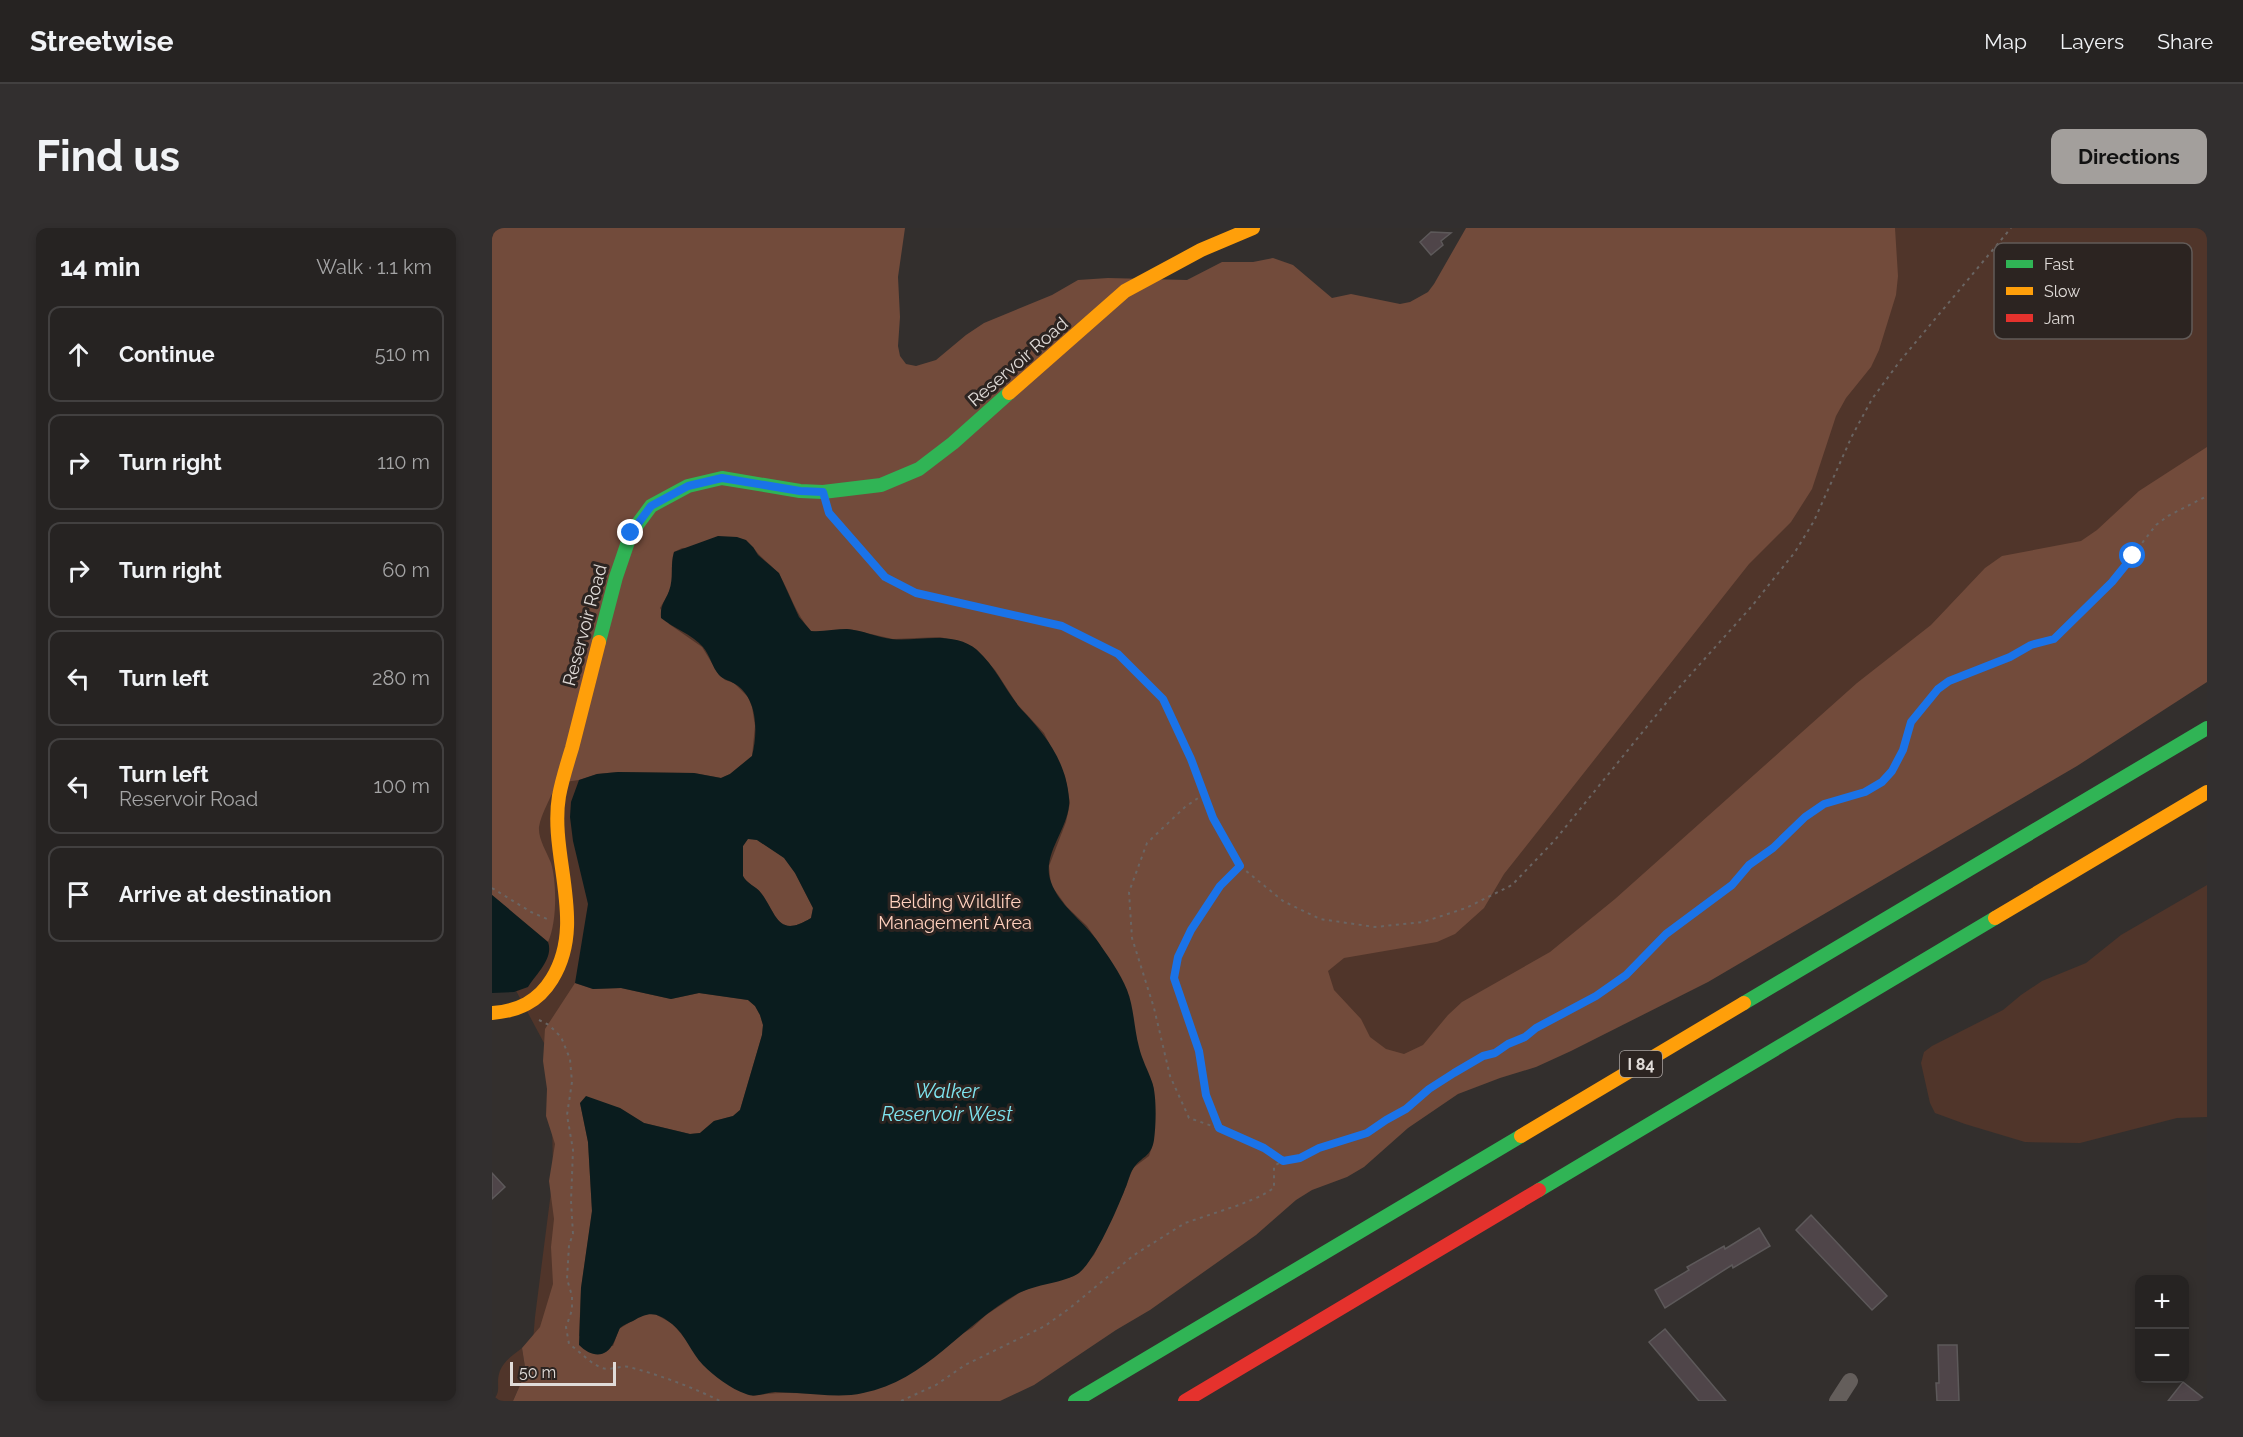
<!DOCTYPE html>
<html lang="en">
<head>
<meta charset="utf-8">
<style>
  :root { --surface:#262322; --page:#322f2f; --text:#f1f3f6; --muted:#a4a4a5; --line:#424040; --accent:#a39f9c }
  body { margin:0; font-family:Raleway,sans-serif; background:var(--page); color:var(--text) }
  .controls { position:absolute; right:18px; bottom:18px; display:grid; overflow:hidden; border-radius:12px; box-shadow:0 3px 9px #0003 }
  .controls button { width:54px; height:54px; display:grid; place-items:center; padding:0; border:0; border-bottom:2px solid var(--line); background:var(--surface); color:var(--text); font:30px sans-serif }
  .scale { position:absolute; left:18px; bottom:15px; width:106px; box-sizing:border-box; padding-left:6px; border:3px solid #e0dbd8; border-top:0; font-size:16px; line-height:21px; white-space:nowrap; color:#e0dbd8; -webkit-text-stroke:4px #2c2421; paint-order:stroke }
  .stop { position:absolute; width:18px; height:18px; margin:-14px; border:4px solid #1a73e8; border-radius:50%; background:#fff }
  .stop.end { background:#1a73e8; border-color:#fff; box-shadow:0 2px 6px #0008 }
  .list { margin:0; padding:0; list-style:none }
  h2 { display:flex; justify-content:space-between; align-items:center; height:78px; margin:0; padding:0 24px; font-size:26px }
  h2 small { font-size:20px; font-weight:400; color:var(--muted) }
  .list li { display:grid; grid-template-columns:39px 1fr auto; gap:18px; align-items:center; box-sizing:border-box; height:96px; margin:0 12px 12px; padding:0 12px; border:2px solid var(--line); border-radius:12px }
  .list b { display:block; font-size:22px; white-space:nowrap }
  .list p { margin:0; font-size:20px; white-space:nowrap; color:var(--muted) }
  .list em { font-size:20px; font-style:normal; color:var(--muted) }
  .icon { flex:none; width:33px; height:33px; fill:none; stroke:currentColor; stroke-width:2; stroke-linecap:round; stroke-linejoin:round }
  .map { position:relative; flex:none; width:1715px; height:1173px; overflow:hidden; border-radius:12px }
  header { display:flex; align-items:center; gap:36px; box-sizing:border-box; height:84px; padding:0 30px; background:var(--surface); border-bottom:2px solid var(--line) }
  header strong { font-size:28px }
  nav { display:flex; gap:33px; margin-inline-start:auto; font-size:21px }
  .intro { display:flex; align-items:center; justify-content:space-between; box-sizing:border-box; height:144px; padding:0 36px }
  h1 { margin:0; font-size:42px }
  .button { padding:15px 27px; border-radius:12px; background:var(--accent); color:#111; font-size:21px; font-weight:700 }
  main { display:flex; gap:36px; padding:0 36px }
  aside { flex:1; background:var(--surface); border-radius:12px; box-shadow:0 3px 9px #0003 }
  .map>svg:first-child { display:block }
  .green { fill:#50352a }
  .forest { fill:#724b3b }
  .water { fill:#0a1c1e; fill-rule:evenodd }
  .building { fill:#4f4549; stroke:#5d595a; stroke-width:1.5 }
  .lines { fill:none; stroke-linecap:round; stroke-linejoin:round }
  .path { stroke:#6a6563; stroke-width:2; stroke-dasharray:3 4.5; stroke-linecap:butt }
  .street { stroke:#645e5b; stroke-width:16 }
  .fast { stroke:#30b455; stroke-width:14 }
  .slow { stroke:#ff9f0a; stroke-width:14 }
  .jam { stroke:#e5322d; stroke-width:14 }
  .route { stroke:#1a73e8; stroke-width:8 }
  .labels { text-anchor:middle; stroke-width:6; stroke-linejoin:round; paint-order:stroke }
  .shield { fill:#2c2421; stroke:#aaa4a1; stroke-width:1.5 }
  .shield-label { font-size:16px; font-weight:bold; fill:#e0dbd8 }
  .street-label { font-size:18px; fill:#e0dbd8; stroke:#2c2421 }
  .park-label { font-size:18px; fill:#ffd1be; stroke:#2c2421 }
  .water-label { font-size:20px; font-style:italic; fill:#7fe6f1; stroke:#2c2421 }
  .key { fill:#2c2421; stroke:#625b58; stroke-width:1.5 }
  .key-label { font-size:16px; fill:#e0dbd8 }
</style>
</head>
<body>
<header>
<strong>Streetwise</strong>
<nav><a>Map</a><a>Layers</a><a>Share</a></nav>
</header>
<div class="intro"><h1>Find us</h1><a class="button">Directions</a></div>
<main>
<aside>
<h2>14 min<small>Walk · 1.1 km</small></h2>
<ul class="list">
<li><svg class="icon" aria-label="ahead" viewBox="0 0 24 24"><path d="M12 20V5M6 11l6-6 6 6"/></svg><div><b>Continue</b></div><em>510 m</em></li>
<li><svg class="icon" aria-label="right" viewBox="0 0 24 24"><path d="M7 20v-9h11M14 6l5 5-5 5"/></svg><div><b>Turn right</b></div><em>110 m</em></li>
<li><svg class="icon" aria-label="right" viewBox="0 0 24 24"><path d="M7 20v-9h11M14 6l5 5-5 5"/></svg><div><b>Turn right</b></div><em>60 m</em></li>
<li><svg class="icon" aria-label="left" viewBox="0 0 24 24"><path d="M17 20v-9H6M10 6l-5 5 5 5"/></svg><div><b>Turn left</b></div><em>280 m</em></li>
<li><svg class="icon" aria-label="left" viewBox="0 0 24 24"><path d="M17 20v-9H6M10 6l-5 5 5 5"/></svg><div><b>Turn left</b><p>Reservoir Road</p></div><em>100 m</em></li>
<li><svg class="icon" aria-label="arrive" viewBox="0 0 24 24"><path d="M6 21V4h12l-3 4 3 4H6"/></svg><div><b>Arrive at destination</b></div></li>
</ul>
</aside>
<div class="map">
<svg width="1715" height="1173" viewBox="0 0 1715 1173">
  <rect width="100%" height="100%" fill="#332f2d"/>
  <path class="green" d="M0,0L330,279L1297,0H1715V409L431,1173H36L43,1089L61,948L59,828L22,759Z
    M1715,657V889L1685,890L1588,915L1533,914L1473,896L1443,885L1438,875L1429,835L1432,824L1440,818L1511,782L1529,767L1550,753L1594,735L1629,707Z
    M30,1120L33,1139L32,1148L21,1173H0C10,1164 4,1157 7,1146C10,1134 21,1127 30,1120Z"/>
  <path class="forest" d="M0,0H413L406,49L408,89L406,118L408,128L414,136L424,138L444,132L474,107L492,95L560,67L586,52L616,50L695,52L730,34H761L781,30L801,37L840,70L859,66L908,76L918,74L936,64L942,56L974,0H1403L1406,48L1404,67L1387,122L1379,139L1354,170L1344,188L1320,261L1299,294L1257,336L1012,646L992,680L963,706L945,714L852,730L836,743L842,762L869,791L878,809L894,821L912,826L931,817L956,787L970,774L1058,724L1123,671L1365,455L1439,397L1493,340L1510,328L1589,313L1605,302L1647,263L1715,219V454L1585,538L1216,754L1079,823L1044,839L1008,850L966,866L916,900L872,939L855,949L820,962L804,972L764,1007L658,1082L624,1102L542,1157L508,1173H21L32,1148L33,1139L30,1120L48,1099L61,1056L59,1019L62,991L57,953L63,916L54,888L55,861L51,833L53,801L83,755L101,761L129,760L179,771L207,765L256,772L263,778L268,787L271,797L270,807L248,882L241,888L222,893L208,905L198,906L152,895L128,880L88,875L96,914L100,983L89,1060L87,1108L121,1118L127,1101L153,1085L163,1086L181,1096L194,1112L261,1168C298,1161 334,1169 371,1165L480,1100L494,1087L527,1065L545,1057L582,1048L602,1027L631,966L641,940L657,928L660,919L662,863L660,854L651,837L646,819L635,762L606,714L595,698L575,679L559,657L557,638L574,594L578,575L573,548L552,505L525,476L503,442L484,421L475,416L448,409L401,411L357,401L328,404L319,403C303,385 299,367 288,348C281,337 268,330 261,319L190,320L182,324C179,334 180,343 180,353C179,363 173,371 168,380L177,396L210,419L226,445L233,452L242,455L256,469L260,479L263,498L260,528L238,546L229,550L202,545L126,544L105,546L87,552L65,555C60,567 49,586 47,599C46,611 55,624 59,635C65,655 65,695 56,714L0,667Z
    M256,610L265,612L292,629L303,645L321,680L319,690C285,711 285,686 269,665C264,658 255,656 251,648V618Z"/>
  <path class="water" d="M226,308L245,309L254,312L261,319L266,327L287,345L307,389L319,403C331,404 343,401 355,401C370,402 384,409 399,411C426,414 461,402 485,422C504,439 513,462 529,481C553,506 574,533 577,570C580,598 548,626 559,654C567,677 590,692 604,711C614,725 629,746 635,762C642,779 642,801 647,819C650,832 656,842 660,854C665,867 664,898 662,912C659,930 649,928 641,941C637,947 636,955 633,961C625,982 603,1032 587,1045C573,1055 543,1056 525,1066C471,1096 434,1153 371,1165C350,1170 326,1166 305,1165C297,1165 290,1164 283,1164C272,1165 264,1170 254,1166C239,1161 222,1148 211,1137C199,1125 194,1107 180,1096C165,1084 157,1083 141,1093C136,1095 131,1097 128,1100C127,1102 123,1112 122,1114C114,1131 99,1129 87,1117L89,1060L100,983L96,914L88,875L94,868L128,880L152,895L198,906L208,905L222,893L241,888L248,882L270,807L271,797L268,787L263,778L256,772L207,765L179,771L129,760L101,761L83,755L96,676L81,613L78,589L79,574L87,552L105,546L126,544L202,545L229,550L238,546L260,528C266,504 266,470 243,456C237,452 232,452 227,447C220,439 218,427 211,419C200,406 181,400 169,390C168,376 173,374 177,363C182,350 178,337 182,324ZM256,611L265,612L292,630L303,645L321,680L319,690C285,711 285,686 269,665C264,658 255,656 251,648V618Z
    M0,667L56,714C62,730 44,746 36,759L22,764L0,765Z"/>
  <path class="building" d="M939,4L959,5L949,13L951,17L939,27L928,14Z
    M0,945L13,959L0,971Z
    M1319,987L1395,1068L1380,1082L1304,1002Z
    M1267,1000L1278,1018L1241,1040L1240,1037L1173,1080L1163,1062L1197,1042L1195,1039L1232,1018L1233,1021Z
    M1173,1101L1234,1173H1207L1157,1114Z
    M1446,1117H1465L1467,1173H1445L1444,1155H1447Z
    M1691,1154L1715,1173H1676Z"/>
  <g class="lines">
    <path class="path" d="M335,281L393,349L424,365L570,398L626,426L671,471L699,531L721,589L748,638L791,673L828,691L883,699L931,694L974,680L1020,657L1063,612L1183,464L1260,378L1303,324L1322,293L1360,208L1380,171L1408,133L1519,0
      M712,566L693,579L655,615L637,664L640,710L662,780L678,848L697,890C730,901 762,913 791,933
      M0,660L39,684L55,691
      M47,792L57,797L69,809L78,831L80,854L75,887L81,922L79,973L81,1006L77,1017L75,1051L80,1068V1082L74,1099L77,1116C89,1124 96,1134 110,1140C118,1143 128,1137 137,1139C168,1147 200,1159 228,1173
      M727,900L714,867L707,823L682,750L686,729L699,702L728,658L748,638
      M409,1173L444,1157L473,1137L553,1098L578,1080L642,1027L693,995L747,977L769,968L782,960V938L791,933L808,930L827,920L875,905L894,892L914,881L937,861L962,845L991,828L1003,825L1016,816L1033,809L1044,800L1104,768L1134,747L1174,706L1240,657L1257,637L1281,620L1313,589L1332,576L1373,564L1390,554L1400,543L1411,522L1419,494L1446,461L1457,453L1518,429L1539,417L1562,411L1620,354L1664,297L1676,288L1715,268"/>
    <path class="street" d="M1345,1173L1358,1153"/>
    <path class="fast" d="M107,414L124,349L139,305L159,278L196,258L230,250L308,263L331,264L389,257L427,241L461,215L517,165
      M1252,775L1715,500
      M1047,962L1503,690
      M583,1173L1029,908"/>
    <path class="slow" d="M517,165L633,63L709,22L761,0
      M1503,690L1715,564
      M0,785C26,783 46,774 60,751C95,695 57,628 67,568C70,552 75,536 80,520C89,484 98,449 107,414
      M1029,908L1252,775"/>
    <path class="jam" d="M693,1173L1047,962"/>
  </g>
  <g class="lines">
    <path class="route" d="M139,305L159,278L196,258L230,250L308,263L331,264L337,285L393,349L424,365L570,398L626,426L671,471L699,531L721,590L748,638L728,658L699,702L686,729L682,750L707,823L714,867L727,900L772,920L791,933L808,930L827,920L875,905L894,892L914,881L937,861L962,845L991,828L1003,825L1016,816L1033,809L1044,800L1104,768L1134,747L1174,706L1240,657L1257,637L1281,620L1313,589L1332,576L1373,564L1390,554L1400,543L1411,522L1419,494L1446,461L1457,453L1518,429L1539,417L1562,411L1620,354L1641,328"/>
  </g>
  <g class="labels">
    <rect class="shield" x="1128" y="823" width="42" height="26" rx="4.5"/>
    <g class="shield-label">
      <text x="1149" y="842">I 84</text>
    </g>
    <g class="street-label">
      <text transform="translate(526 134) rotate(-41)" y="6">Reservoir Road</text>
      <text transform="translate(93 397) rotate(-75)" y="6">Reservoir Road</text>
    </g>
    <g class="park-label">
      <text x="463" y="680">Belding Wildlife<tspan x="463" dy="21">Management Area</tspan></text>
    </g>
    <g class="water-label">
      <text x="455" y="870">Walker<tspan x="455" dy="23">Reservoir West</tspan></text>
    </g>
  </g>
  <rect x="1502" y="15" width="198" height="96" rx="9" class="key"/>
  <rect x="1514" y="32" width="27" height="8" fill="#30b455"/>
  <rect x="1514" y="59" width="27" height="8" fill="#ff9f0a"/>
  <rect x="1514" y="86" width="27" height="8" fill="#e5322d"/>
  <g class="key-label">
    <text x="1552" y="42">Fast</text>
    <text x="1552" y="69">Slow</text>
    <text x="1552" y="96">Jam</text>
  </g>
</svg>
<div class="controls">
<button>+</button>
<button>−</button>
</div>
<div class="scale">50 m</div>
<div class="stop" style="left:1641px;top:328px"></div>
<div class="stop end" style="left:139px;top:305px"></div>
</div>
</main>
</body>
</html>
